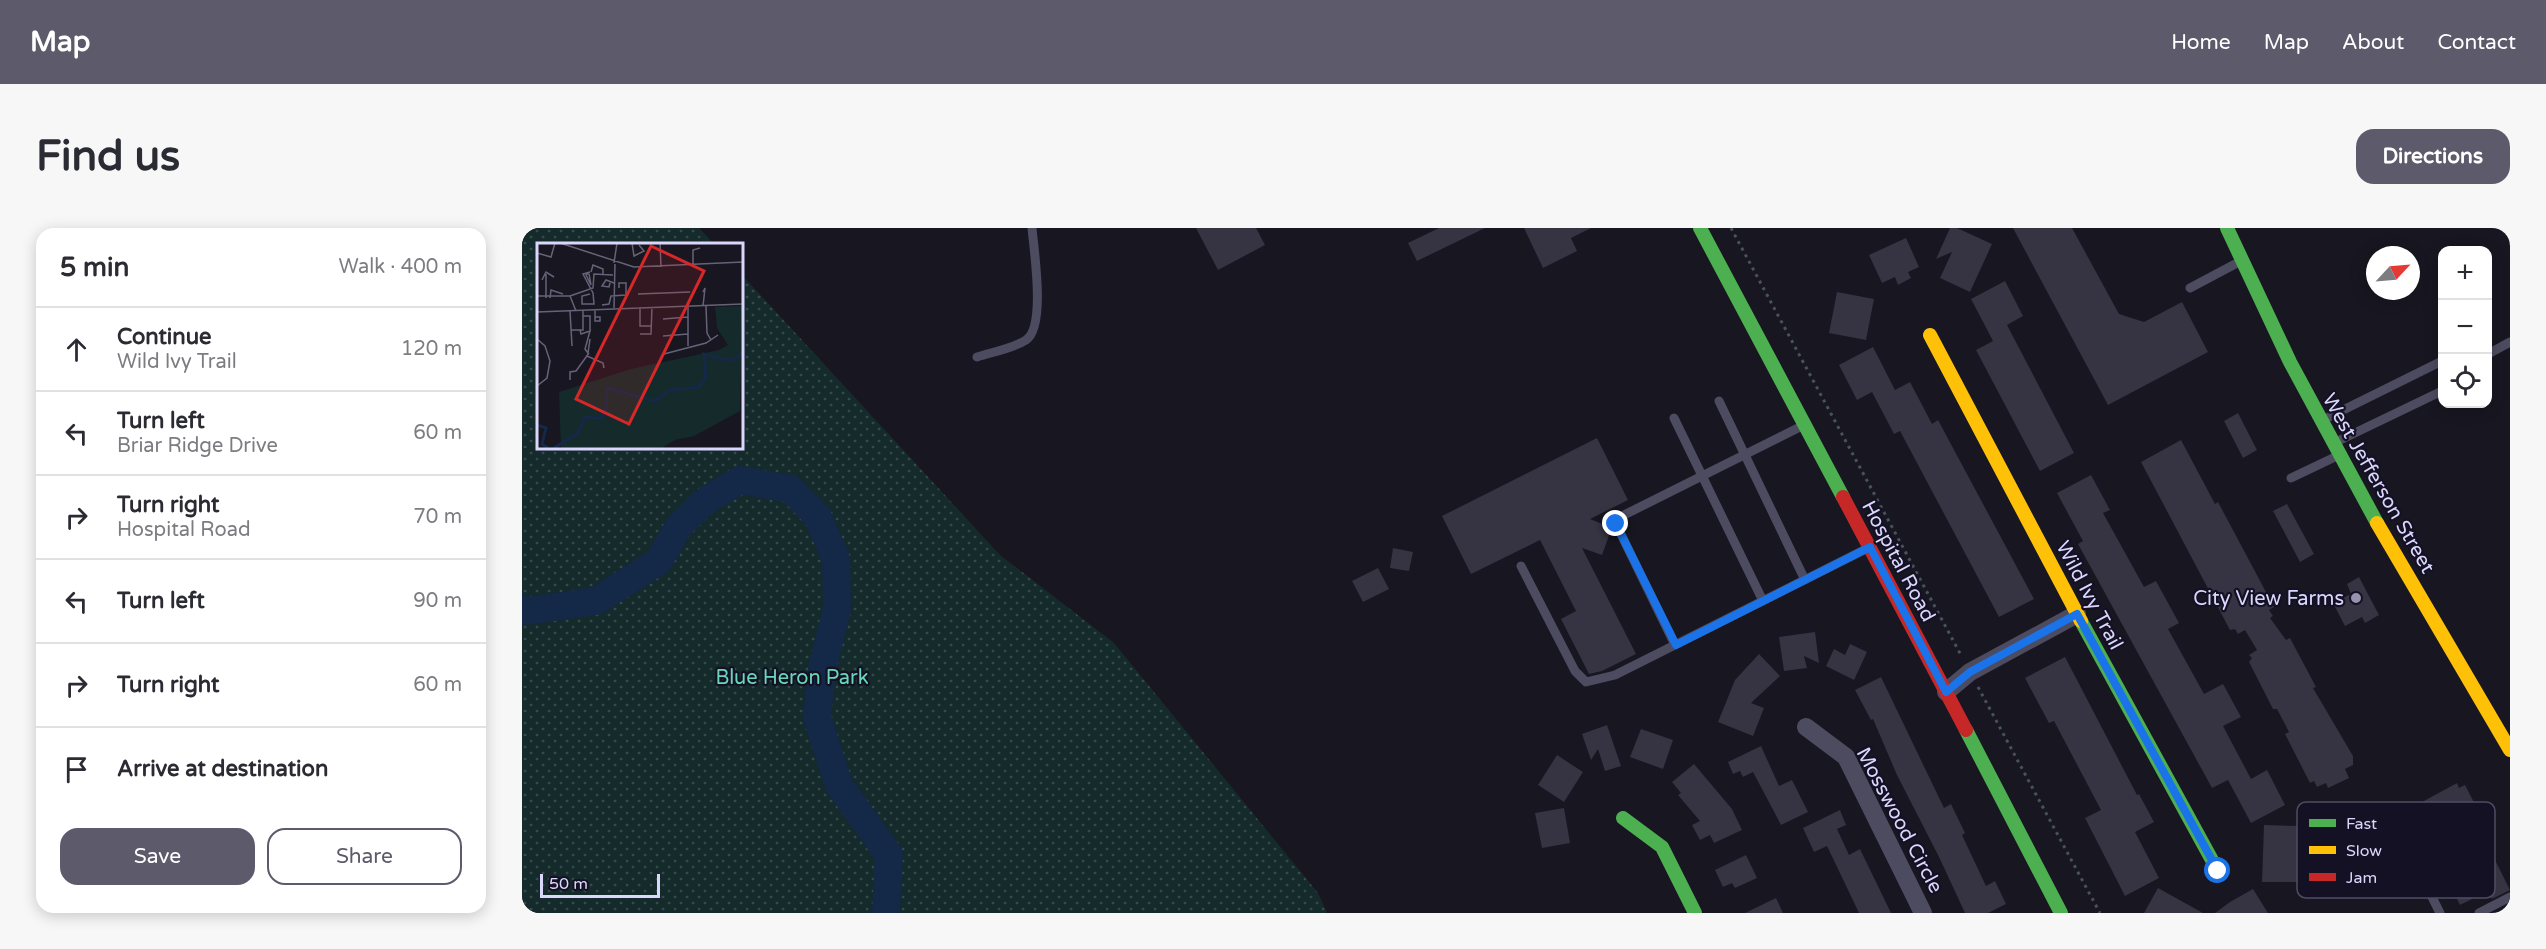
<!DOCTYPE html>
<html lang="en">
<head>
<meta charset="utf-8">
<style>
  :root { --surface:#fff; --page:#f7f7f7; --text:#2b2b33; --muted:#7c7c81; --line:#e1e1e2; --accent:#5c5a6b }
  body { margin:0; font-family:"Varela Round",sans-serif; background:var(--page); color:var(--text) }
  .controls { position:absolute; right:18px; top:18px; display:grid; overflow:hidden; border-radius:12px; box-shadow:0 3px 15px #0003 }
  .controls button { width:54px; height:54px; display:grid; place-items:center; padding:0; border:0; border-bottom:2px solid var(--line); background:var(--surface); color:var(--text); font:30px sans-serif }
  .compass { position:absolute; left:1844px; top:18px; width:54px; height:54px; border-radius:50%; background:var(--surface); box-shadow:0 3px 15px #0003; rotate:64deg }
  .scale { position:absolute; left:18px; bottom:15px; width:120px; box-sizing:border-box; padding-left:6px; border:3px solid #dbd7fc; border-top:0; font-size:16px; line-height:21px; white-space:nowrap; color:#dbd7fc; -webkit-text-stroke:4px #141125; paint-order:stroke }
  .stop { position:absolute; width:18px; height:18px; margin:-14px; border:4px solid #1a73e8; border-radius:50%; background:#fff }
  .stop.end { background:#1a73e8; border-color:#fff; box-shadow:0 2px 6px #0008 }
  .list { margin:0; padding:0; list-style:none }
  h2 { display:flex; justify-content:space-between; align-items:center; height:78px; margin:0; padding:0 24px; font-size:26px }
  h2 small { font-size:20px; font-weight:400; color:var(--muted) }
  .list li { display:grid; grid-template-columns:39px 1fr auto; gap:18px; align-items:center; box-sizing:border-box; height:84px; padding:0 24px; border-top:2px solid var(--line) }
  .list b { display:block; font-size:22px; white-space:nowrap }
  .list p { margin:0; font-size:20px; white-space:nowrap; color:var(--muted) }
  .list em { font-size:20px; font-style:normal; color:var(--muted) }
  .actions { display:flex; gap:12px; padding:18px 24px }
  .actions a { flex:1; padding:14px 0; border:2px solid var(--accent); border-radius:18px; text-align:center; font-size:21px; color:var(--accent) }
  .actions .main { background:var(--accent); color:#fff }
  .icon { flex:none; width:33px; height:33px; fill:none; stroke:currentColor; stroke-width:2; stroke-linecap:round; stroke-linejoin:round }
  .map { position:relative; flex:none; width:1988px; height:685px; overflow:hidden; border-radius:18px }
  header { display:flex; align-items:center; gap:36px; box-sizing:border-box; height:84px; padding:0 30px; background:var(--accent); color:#fff }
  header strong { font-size:28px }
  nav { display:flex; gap:33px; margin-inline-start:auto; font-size:21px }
  .intro { display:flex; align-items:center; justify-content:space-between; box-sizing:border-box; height:144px; padding:0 36px }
  h1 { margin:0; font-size:42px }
  .button { padding:15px 27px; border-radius:18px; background:var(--accent); color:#fff; font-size:21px; font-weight:700 }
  main { display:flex; gap:36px; padding:0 36px }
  aside { flex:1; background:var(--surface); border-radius:18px; box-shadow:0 3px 15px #0003 }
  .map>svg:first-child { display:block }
  .park { fill:url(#park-dots) }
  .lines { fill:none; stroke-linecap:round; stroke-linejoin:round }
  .river { stroke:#142847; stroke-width:28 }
  .building { fill:#363342 }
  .path { stroke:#46525d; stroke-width:3; stroke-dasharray:3 4.5; stroke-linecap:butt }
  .lane { stroke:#4c4b60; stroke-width:9 }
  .street { stroke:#4c4b60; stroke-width:18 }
  .fast { stroke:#4caf50; stroke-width:14 }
  .slow { stroke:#ffc107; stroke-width:14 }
  .jam { stroke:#c62828; stroke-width:14 }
  .route { stroke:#1a73e8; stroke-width:8 }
  .poi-dot { fill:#9793af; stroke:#141125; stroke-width:2 }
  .labels { text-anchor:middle; stroke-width:4.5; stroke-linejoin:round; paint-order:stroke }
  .street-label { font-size:20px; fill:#dbd7fc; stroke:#141125 }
  .poi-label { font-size:20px; fill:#dbd7fc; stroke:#141125; text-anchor:end }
  .park-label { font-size:20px; fill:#68d7ba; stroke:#141125 }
  .inset-river { fill:none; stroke:#142847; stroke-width:3 }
  .inset-road { fill:none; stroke:#666378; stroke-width:1.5 }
  .view { fill:#d62828; fill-opacity:0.15; stroke:#d62828; stroke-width:3 }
  .inset-edge { fill:none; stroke:#dbd7fc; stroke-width:3 }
  .key { fill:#141125; stroke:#504c66; stroke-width:1.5 }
  .key-label { font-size:16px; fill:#dbd7fc }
</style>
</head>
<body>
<header>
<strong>Map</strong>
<nav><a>Home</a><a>Map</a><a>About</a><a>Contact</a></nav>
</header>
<div class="intro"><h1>Find us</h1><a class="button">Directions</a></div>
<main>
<aside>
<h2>5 min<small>Walk · 400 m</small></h2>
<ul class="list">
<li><svg class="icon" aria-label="ahead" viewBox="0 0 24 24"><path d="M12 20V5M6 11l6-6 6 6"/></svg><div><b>Continue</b><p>Wild Ivy Trail</p></div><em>120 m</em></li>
<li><svg class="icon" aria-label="left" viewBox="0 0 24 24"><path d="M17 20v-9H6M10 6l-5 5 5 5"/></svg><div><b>Turn left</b><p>Briar Ridge Drive</p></div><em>60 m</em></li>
<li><svg class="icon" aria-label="right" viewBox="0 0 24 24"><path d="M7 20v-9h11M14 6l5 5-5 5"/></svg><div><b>Turn right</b><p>Hospital Road</p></div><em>70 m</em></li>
<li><svg class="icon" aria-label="left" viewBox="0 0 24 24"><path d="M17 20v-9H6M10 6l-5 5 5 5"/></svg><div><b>Turn left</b></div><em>90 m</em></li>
<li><svg class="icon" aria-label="right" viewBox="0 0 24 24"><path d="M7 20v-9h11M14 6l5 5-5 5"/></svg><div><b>Turn right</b></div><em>60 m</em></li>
<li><svg class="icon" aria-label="arrive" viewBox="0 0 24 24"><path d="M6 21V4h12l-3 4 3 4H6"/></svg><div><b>Arrive at destination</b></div></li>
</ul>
<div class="actions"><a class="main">Save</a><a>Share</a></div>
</aside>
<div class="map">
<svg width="1988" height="685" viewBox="0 0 1988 685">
  <defs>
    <pattern id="park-dots" width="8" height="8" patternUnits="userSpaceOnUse" patternTransform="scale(1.5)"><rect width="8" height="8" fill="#152b2b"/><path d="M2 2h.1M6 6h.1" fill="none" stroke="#36494b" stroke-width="1.8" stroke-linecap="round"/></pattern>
  </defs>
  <rect width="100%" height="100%" fill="#181620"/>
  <path class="park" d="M0,0H177L192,16H16V219H219V46L478,327L592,415L796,665L805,685H0Z"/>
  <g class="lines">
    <path class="river" d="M0,381L4,383L74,373L137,333L156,299L183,273L218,252L269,261L296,289L314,331L315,381L300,441L295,489L317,557L367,627L364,685"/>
  </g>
  <path class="building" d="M674,0H734L743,17L696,42Z
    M917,0H963L895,33L886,15Z
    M1002,0H1069L1049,10L1055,23L1021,40Z
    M1428,0H1435L1470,16L1448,64L1418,50L1430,24L1414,31Z
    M1491,0H1550L1597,86L1622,94L1660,74L1686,124L1586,177Z
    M1384,10L1397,39L1386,44L1389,50L1376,57L1373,49L1360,55L1347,27Z
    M1483,53L1501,88L1485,97L1552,225L1518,243L1454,122L1471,113L1449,71Z
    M1315,64L1352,71L1344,112L1307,105Z
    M1351,119L1373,162L1388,154L1410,196L1416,192L1512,371L1477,389L1378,203L1372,206L1350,164L1335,172L1317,137Z
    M1716,185L1735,222L1721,230L1702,193Z
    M1075,210L1106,272L1068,291L1088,299L1089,302L1080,327L1060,320L1114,426L1080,443L1067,446L1039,391L1054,383L1018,312L949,346L920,288Z
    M1659,212L1693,276L1696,274L1752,379L1747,382L1751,388L1748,390L1764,412L1768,410L1794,459L1791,460L1831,528V537L1823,541L1827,550L1806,560L1804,555L1795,559L1792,553L1788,555L1763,506L1767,504L1755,481H1751L1727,434L1730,430L1727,427L1735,422L1723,402L1716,406L1713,401L1708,402L1619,234Z
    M1569,247L1588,282L1581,285L1622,359L1634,353L1657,395L1646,401L1682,466L1701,456L1719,489L1701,498L1729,551L1745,542L1763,577L1729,595L1706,552L1690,560L1556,316L1561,313L1535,265Z
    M1765,276L1792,326L1778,334L1751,283Z
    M871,320L891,324L887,343L868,340Z
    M856,340L867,361L841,374L830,353Z
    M1837,349L1857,387L1843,395L1840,389L1823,398L1811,375L1829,366L1825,356Z
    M1293,404L1297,435L1282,428L1285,440L1262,443L1257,409Z
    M1328,416L1345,424L1332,452L1304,438L1312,421L1323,427Z
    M1237,426L1258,448L1229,475L1242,480L1231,508L1196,494L1213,452Z
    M1543,429L1615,567L1617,566L1632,594L1613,604L1637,650L1603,668L1563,590L1579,582L1532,493L1527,495L1503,450Z
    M1359,449L1422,580L1429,576L1443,605L1440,607L1464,658L1473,653L1484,676L1466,685H1443L1417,629L1375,547L1351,491L1349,492L1333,462Z
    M1085,497L1099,538L1083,543L1076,521L1069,532L1060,506Z
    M1119,501L1151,512L1141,541L1108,529Z
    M1239,518L1257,558L1270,552L1286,584L1259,597L1231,544L1221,549L1218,543L1211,546L1206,534Z
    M1035,527L1061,544L1042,574L1016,557Z
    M1172,536L1210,581L1220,602L1192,615L1188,607L1178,612L1170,597L1178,593L1156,567L1159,565L1150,554Z
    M1935,555L1937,560L1943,557L1961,592L1956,595V599L1945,605L1958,630L1969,624L1988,662L1970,671L1966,663L1938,677L1912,624L1854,654L1851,649L1847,651L1831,620L1835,618L1832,611Z
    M1042,580L1048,615L1020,620L1013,585Z
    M1318,582L1324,597L1315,601L1327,627L1338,621L1369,685H1337L1305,618L1292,624L1281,600Z
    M1742,597L1777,598L1775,654H1740Z
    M1224,627L1235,650L1213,660L1210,655L1201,659L1193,642Z
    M1636,660L1681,685H1622Z
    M1731,661L1746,685H1693L1708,674Z
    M1254,670L1261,685H1223Z"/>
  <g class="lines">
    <path class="path" d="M1209,0L1440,429
      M1456,459L1578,685"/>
    <path class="lane" d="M1668,60L1717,34
      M1966,126L1988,114
      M455,129C470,124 490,121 504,112C524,99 512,23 510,0
      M1197,173L1283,352
      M1152,190L1241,373
      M1801,192L1920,133
      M1814,214L1920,163
      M1769,250L1813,229
      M999,338L1053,443L1064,454L1093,447L1346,320
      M1153,417L1094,296L1098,289L1280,198
      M1902,653L1918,685
      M1957,685L1988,669"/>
    <path class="street" d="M1424,464L1448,444L1555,386
      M1284,499L1324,529L1401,685"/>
    <path class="fast" d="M1178,0L1321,269
      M1705,0L1768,134L1855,295
      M1559,393L1696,643
      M1444,502L1539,685
      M1101,590L1140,619L1173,685"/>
    <path class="slow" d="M1408,107L1559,393
      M1855,295L1988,522"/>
    <path class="jam" d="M1321,269L1444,502"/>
  </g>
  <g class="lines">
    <path class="route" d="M1094,296L1154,417L1348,319L1424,464L1448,444L1555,386L1696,643"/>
  </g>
  <circle class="poi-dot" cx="1834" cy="370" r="6"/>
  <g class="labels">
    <g class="street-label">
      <text transform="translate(1857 255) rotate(60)" y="7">West Jefferson Street</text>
      <text transform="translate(1377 333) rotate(62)" y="7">Hospital Road</text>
      <text transform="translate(1568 367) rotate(62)" y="7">Wild Ivy Trail</text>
      <text transform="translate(1378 592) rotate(62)" y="7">Mosswood Circle</text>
    </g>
    <g class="poi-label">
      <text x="1822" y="377">City View Farms</text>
    </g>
    <g class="park-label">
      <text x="270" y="456">Blue Heron Park</text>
    </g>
  </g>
  <g transform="translate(15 15)">
    <rect width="206" height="206" fill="#181620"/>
    <path d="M205,63L203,168L157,193L138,197L125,205H24L22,149L94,126L182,107L191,102L180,85L178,64Z" fill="#152b2b"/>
    <path class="inset-river" d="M0,182L9,185L5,201L11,205M17,205L40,191L48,174L64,175L69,170L70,145L118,158L133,147L162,144L169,133L167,111L194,118L206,110"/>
    <path class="inset-road" d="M23,0L97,24L206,19M95,0L97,13L107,8L102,2M123,0L124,24M0,10L14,14L18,0M77,20L80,0M156,22V7L163,5M53,29L46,31L56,50L57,61H45V53L53,51M54,29L56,22L66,26V31M9,31V55M52,31L54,42L49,32L53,29M5,37L9,29L17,34M73,40L72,44L65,43L69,37L77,40M101,51L153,49M0,53H33M13,55L14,47L26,51M65,62L72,61L74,53L89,52V40H82V45M151,63V103M166,63L168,45L166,49M169,63L170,90L174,97M103,64V83H115M77,65L78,21M33,68L35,103M39,68L33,53L56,45L57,31L76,32M0,69L206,61M46,73H53V88M58,74H63V78H58V67M126,76L151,74M34,87H46V67M43,87L44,91L53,88L48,106L51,110L53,96M103,91H114L115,64M126,93L151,91M0,96L8,103L13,118L10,135L0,143M127,111L169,100L181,92M50,113L66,120L67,125M33,137V129L39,128L52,110"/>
    <path class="view" d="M114,3L167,28L92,181L39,156Z"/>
    <rect width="206" height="206" class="inset-edge"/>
  </g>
  <rect x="1775" y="574" width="198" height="96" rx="9" class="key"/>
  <rect x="1787" y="591" width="27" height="8" fill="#4caf50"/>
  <rect x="1787" y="618" width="27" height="8" fill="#ffc107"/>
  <rect x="1787" y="645" width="27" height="8" fill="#c62828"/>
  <g class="key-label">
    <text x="1824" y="601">Fast</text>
    <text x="1824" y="628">Slow</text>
    <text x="1824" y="655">Jam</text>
  </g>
</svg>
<div class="controls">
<button>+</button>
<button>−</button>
<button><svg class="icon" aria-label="locate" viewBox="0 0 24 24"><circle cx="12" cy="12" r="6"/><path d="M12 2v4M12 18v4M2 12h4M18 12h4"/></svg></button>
</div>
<svg class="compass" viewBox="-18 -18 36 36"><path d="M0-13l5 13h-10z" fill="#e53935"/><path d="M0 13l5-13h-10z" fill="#7c7c81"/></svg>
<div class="scale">50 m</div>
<div class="stop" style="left:1696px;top:643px"></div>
<div class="stop end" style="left:1094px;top:296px"></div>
</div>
</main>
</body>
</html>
